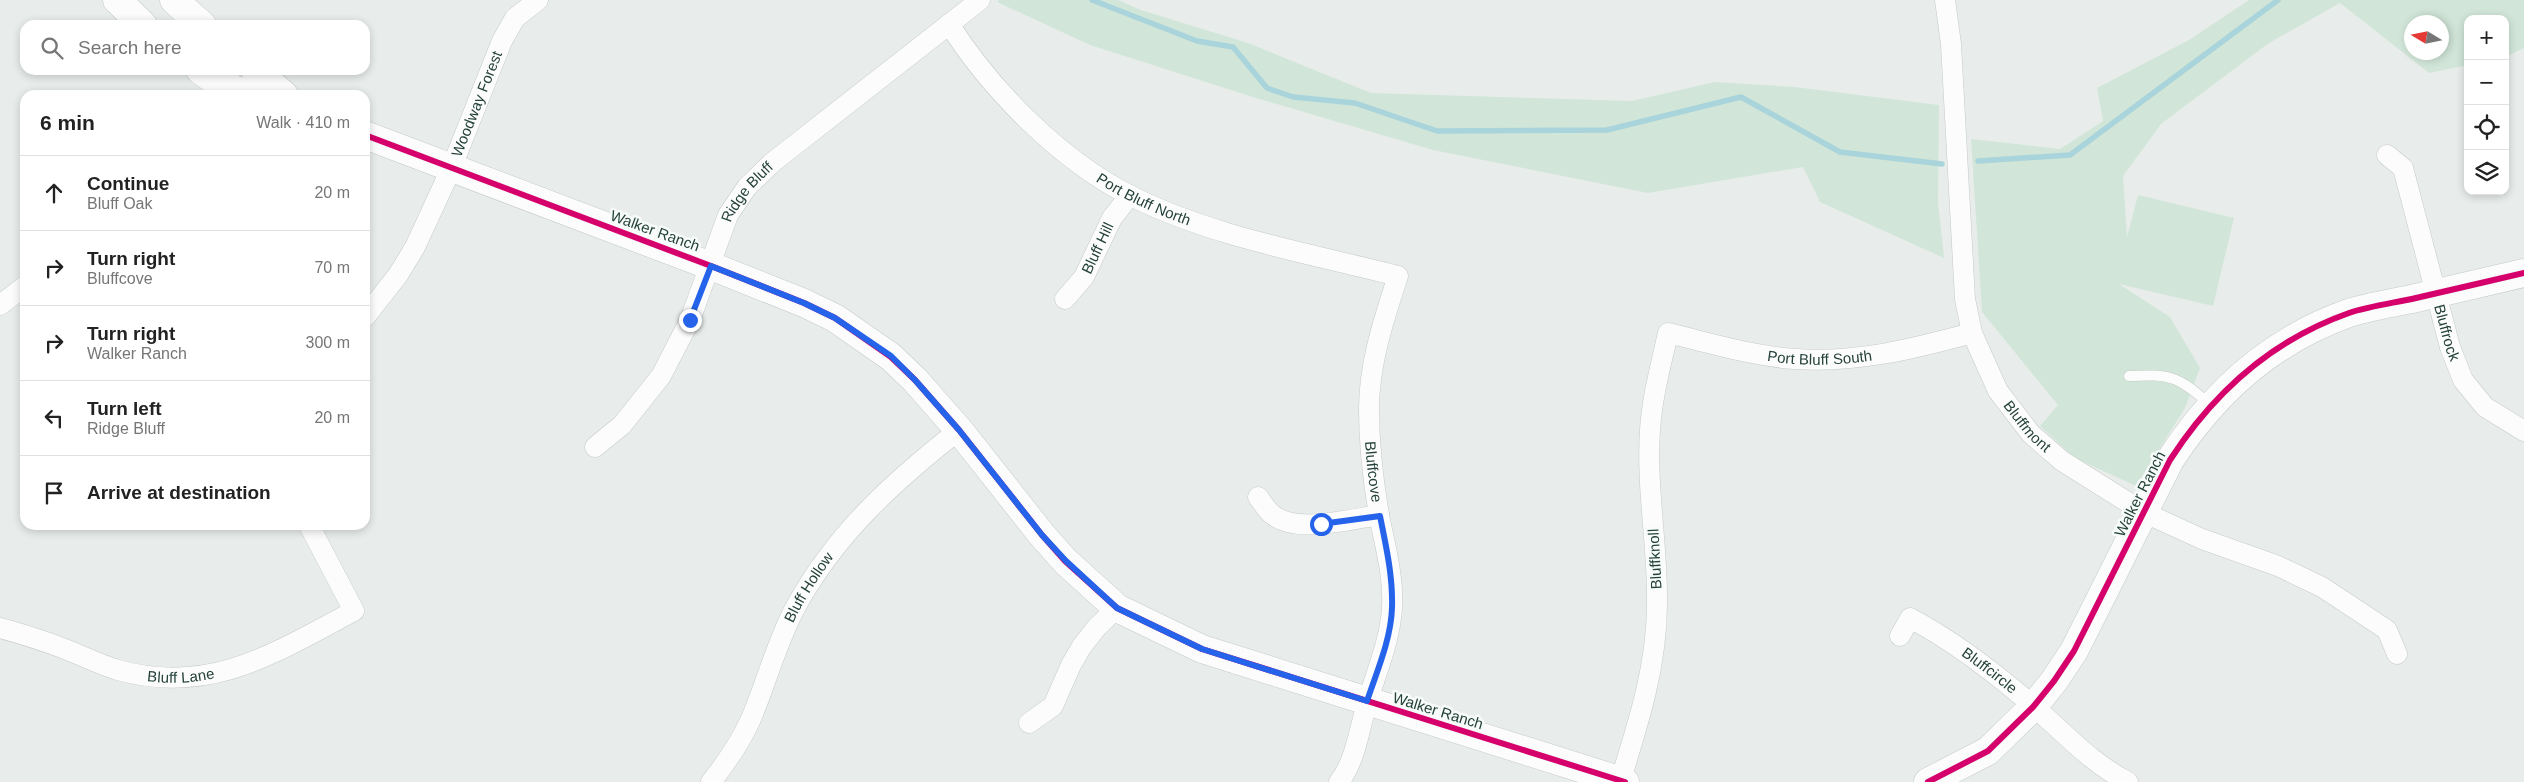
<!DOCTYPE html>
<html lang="en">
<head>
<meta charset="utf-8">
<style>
  :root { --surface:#fff; --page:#f6f6f6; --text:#222; --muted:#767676; --line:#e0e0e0 }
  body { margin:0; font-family:Arial,sans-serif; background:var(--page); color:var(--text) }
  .controls { position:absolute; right:15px; top:15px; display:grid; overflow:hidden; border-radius:10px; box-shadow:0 2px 8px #0003 }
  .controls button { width:45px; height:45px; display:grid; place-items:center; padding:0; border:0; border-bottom:1px solid var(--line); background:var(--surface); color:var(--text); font:25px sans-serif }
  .compass { position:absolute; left:2404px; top:15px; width:45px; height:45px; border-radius:50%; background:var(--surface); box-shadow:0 2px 8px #0003; rotate:280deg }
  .stop { position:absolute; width:15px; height:15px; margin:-11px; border:4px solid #2563eb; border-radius:50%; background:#fff }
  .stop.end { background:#2563eb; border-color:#fff; box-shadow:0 1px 5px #0008 }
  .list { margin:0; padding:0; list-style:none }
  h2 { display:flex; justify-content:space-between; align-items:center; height:65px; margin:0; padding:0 20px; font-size:21px }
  h2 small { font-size:16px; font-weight:400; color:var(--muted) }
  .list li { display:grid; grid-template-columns:32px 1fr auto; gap:15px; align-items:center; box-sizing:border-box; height:75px; padding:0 20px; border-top:1px solid var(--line) }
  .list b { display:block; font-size:19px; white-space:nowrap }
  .list p { margin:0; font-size:16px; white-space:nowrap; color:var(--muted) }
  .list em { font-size:16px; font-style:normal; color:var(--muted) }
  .icon { flex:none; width:28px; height:28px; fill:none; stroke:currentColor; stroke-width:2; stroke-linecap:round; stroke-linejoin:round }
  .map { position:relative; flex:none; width:2524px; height:782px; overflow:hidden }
  .search { position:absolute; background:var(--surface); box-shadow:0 2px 8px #0003; left:20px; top:20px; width:350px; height:55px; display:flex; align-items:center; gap:12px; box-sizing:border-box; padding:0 18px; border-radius:15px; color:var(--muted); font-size:19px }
  .panel { position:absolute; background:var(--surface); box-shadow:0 2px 8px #0003; left:20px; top:90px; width:350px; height:440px; border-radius:15px }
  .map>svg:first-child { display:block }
  .green { fill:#d1e6d8; fill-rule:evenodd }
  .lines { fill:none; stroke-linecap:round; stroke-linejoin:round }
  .stream { stroke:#a9d4db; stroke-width:5.5 }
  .lane-casing { stroke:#c5cac8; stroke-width:11 }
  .street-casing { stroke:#c5cac8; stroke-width:21 }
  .secondary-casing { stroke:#c3cbc8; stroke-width:29 }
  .lane { stroke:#fcfcfc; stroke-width:10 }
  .street { stroke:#fcfcfc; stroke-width:20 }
  .secondary { stroke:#fcfcfc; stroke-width:28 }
  .cycleway-casing { stroke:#f7fbf9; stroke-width:9 }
  .cycleway { stroke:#d6006c; stroke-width:6 }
  .route { stroke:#2563eb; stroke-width:6 }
  .labels { text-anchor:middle; stroke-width:5; stroke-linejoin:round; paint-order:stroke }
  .street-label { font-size:15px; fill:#24423a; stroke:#f7fbf9 }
</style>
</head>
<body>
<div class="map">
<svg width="2524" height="782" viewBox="0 0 2524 782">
  <rect width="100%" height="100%" fill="#e8edeb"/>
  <path class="green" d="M999,0H1118L1141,10L1248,43L1371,93L1632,101L1715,82L1795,87L1939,105L1938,202L1944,258L1820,202L1803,167L1648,193L1433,150L1256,98L1090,45L997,2Z
    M2249,0H2524V48L2505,57V19H2468V65L2429,73L2340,3L2269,43L2161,124L2123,176L2127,237L2138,195L2234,218L2213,306L2119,284L2170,317L2200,368L2185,408L2136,486L2075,458L2040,426L2058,405L1982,312L1971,139L2060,149L2103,121L2097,88L2189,40ZM2412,22H2442V52H2412Z"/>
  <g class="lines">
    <path class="stream" d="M1092,0L1197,41L1233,47L1267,88L1293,97L1355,103L1437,131L1607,130L1741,97L1840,152L1942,164
      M1978,161L2070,155L2278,0"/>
    <g class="lane-casing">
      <path id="lane" d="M2129,376C2170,374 2179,376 2210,405"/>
    </g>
    <g class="street-casing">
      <g id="street">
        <path id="s1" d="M1945,0L1951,44L1965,299L1972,333L1998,391L2031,434L2062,461L2145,513L2202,539L2278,566L2322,587L2387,630L2397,654"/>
        <path id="s2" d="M949,24C991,90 1059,159 1129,195C1212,237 1309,253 1398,276C1384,319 1369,363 1369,409C1369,445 1373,480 1379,515C1385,546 1394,577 1392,608C1390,642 1375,675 1366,707C1359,731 1355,762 1339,782"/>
        <path d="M213,95L231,70"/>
        <path id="s3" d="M2387,155L2403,168L2450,347L2463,380L2485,407L2524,431"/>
        <path id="s4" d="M1065,299L1084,277L1112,218L1130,195"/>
        <path d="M0,305L25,286"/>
        <path id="s5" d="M365,317L398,275L415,247L451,169L502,41L515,18L538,0"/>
        <path id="s6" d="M595,447L622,425L661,376L690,320L728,215L747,187L773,162L980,0"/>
        <path d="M1258,497C1263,503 1267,511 1273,515C1297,534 1351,519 1379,515"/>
        <path id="s7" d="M0,628C22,634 44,641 65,649C83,656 100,665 118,670C211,696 276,652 354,611L309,525"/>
        <path id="s8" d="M1900,636L1910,618C1961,645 2007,682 2050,721C2075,744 2097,766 2128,782"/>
        <path d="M1029,723L1053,706L1071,665L1082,646L1097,627L1117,608"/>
        <path id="s9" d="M711,782C726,763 740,743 750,721C766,684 776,644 795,608C836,533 893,482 959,430"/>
        <path id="s10" d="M1620,782C1638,724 1657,666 1657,604C1658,546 1646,488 1650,430C1652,397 1661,365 1668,333C1710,343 1752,356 1795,359C1857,363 1913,349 1972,333"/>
      </g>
    </g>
    <g class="secondary-casing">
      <path id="secondary" d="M117,0L143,25
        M174,0L202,25
        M200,70L221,85L253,95
        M255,70L284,95
        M365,135L711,266L804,303L835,318L891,357L915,380L959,430L1042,535L1065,561L1117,608L1202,649L1625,782
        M1928,782L1988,751L2033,707L2054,681L2074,651L2170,460C2214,392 2272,340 2349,313C2370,306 2394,303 2416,298C2452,290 2488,281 2524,273"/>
    </g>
    <use href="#lane" class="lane"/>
    <use href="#street" class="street"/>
    <use href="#secondary" class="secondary"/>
    <g class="cycleway-casing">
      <path id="cycleway" d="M365,135L711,266L804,303L835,318L891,357L915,380L959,430L1042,535L1065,561L1117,608L1202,649L1625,782
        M1928,782L1988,751L2033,707L2054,681L2074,651L2170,460C2214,392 2272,340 2349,313C2370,306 2394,303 2416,298C2452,290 2488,281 2524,273"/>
    </g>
    <use href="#cycleway" class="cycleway"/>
  </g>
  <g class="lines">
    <path class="route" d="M690,320L711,266L804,303L835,318L891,356L915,380L959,430L1042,535L1066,561L1117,608L1202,649L1367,701C1377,671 1391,639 1392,608C1393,576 1386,546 1380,516L1321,524"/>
  </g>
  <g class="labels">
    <g class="street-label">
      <text dy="5" stroke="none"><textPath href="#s5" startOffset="242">Woodway Forest</textPath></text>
      <text dy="5" stroke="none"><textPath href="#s6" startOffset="302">Ridge Bluff</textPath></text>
      <text dy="5" stroke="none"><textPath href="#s2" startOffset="266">Port Bluff North</textPath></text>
      <text transform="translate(655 231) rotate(20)" y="5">Walker Ranch</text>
      <text dy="5" stroke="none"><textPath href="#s4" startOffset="61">Bluff Hill</textPath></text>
      <text dy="5" stroke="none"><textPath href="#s3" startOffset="191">Bluffrock</textPath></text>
      <text dy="5" stroke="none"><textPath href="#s10" startOffset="610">Port Bluff South</textPath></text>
      <text dy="5" stroke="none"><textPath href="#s1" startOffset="444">Bluffmont</textPath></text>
      <text dy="5" stroke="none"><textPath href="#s2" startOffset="732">Bluffcove</textPath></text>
      <text transform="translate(2140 494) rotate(-63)" y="5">Walker Ranch</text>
      <text transform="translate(1655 559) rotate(-93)" y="5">Bluffknoll</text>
      <text dy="5" stroke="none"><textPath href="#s9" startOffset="219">Bluff Hollow</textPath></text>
      <text dy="5" stroke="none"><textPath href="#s8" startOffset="116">Bluffcircle</textPath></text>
      <text dy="5" stroke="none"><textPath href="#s7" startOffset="189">Bluff Lane</textPath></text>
      <text transform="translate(1438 711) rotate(17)" y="5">Walker Ranch</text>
    </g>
  </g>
</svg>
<div class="controls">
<button>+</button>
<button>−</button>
<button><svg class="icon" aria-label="locate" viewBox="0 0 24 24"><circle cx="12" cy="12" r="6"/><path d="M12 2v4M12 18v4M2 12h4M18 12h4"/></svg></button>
<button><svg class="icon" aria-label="layers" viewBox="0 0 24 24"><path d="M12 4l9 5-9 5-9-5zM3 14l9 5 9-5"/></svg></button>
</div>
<svg class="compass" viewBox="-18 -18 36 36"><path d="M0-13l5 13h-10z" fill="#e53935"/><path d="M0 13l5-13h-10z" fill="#767676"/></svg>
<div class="stop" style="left:1321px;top:524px"></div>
<div class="stop end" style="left:690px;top:320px"></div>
<div class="search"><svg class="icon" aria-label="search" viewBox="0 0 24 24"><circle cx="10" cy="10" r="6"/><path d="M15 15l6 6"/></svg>Search here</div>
<section class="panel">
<h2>6 min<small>Walk · 410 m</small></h2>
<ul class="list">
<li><svg class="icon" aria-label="ahead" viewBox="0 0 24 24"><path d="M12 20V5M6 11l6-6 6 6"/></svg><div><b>Continue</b><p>Bluff Oak</p></div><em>20 m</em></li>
<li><svg class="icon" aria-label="right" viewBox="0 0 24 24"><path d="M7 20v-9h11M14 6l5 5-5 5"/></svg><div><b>Turn right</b><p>Bluffcove</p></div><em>70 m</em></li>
<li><svg class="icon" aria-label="right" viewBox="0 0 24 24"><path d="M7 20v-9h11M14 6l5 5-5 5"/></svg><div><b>Turn right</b><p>Walker Ranch</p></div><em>300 m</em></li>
<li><svg class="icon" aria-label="left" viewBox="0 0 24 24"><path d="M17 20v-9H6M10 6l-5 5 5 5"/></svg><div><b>Turn left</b><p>Ridge Bluff</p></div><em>20 m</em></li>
<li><svg class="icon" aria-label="arrive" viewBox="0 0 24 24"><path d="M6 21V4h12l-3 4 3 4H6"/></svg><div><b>Arrive at destination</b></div></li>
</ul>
</section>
</div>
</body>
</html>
